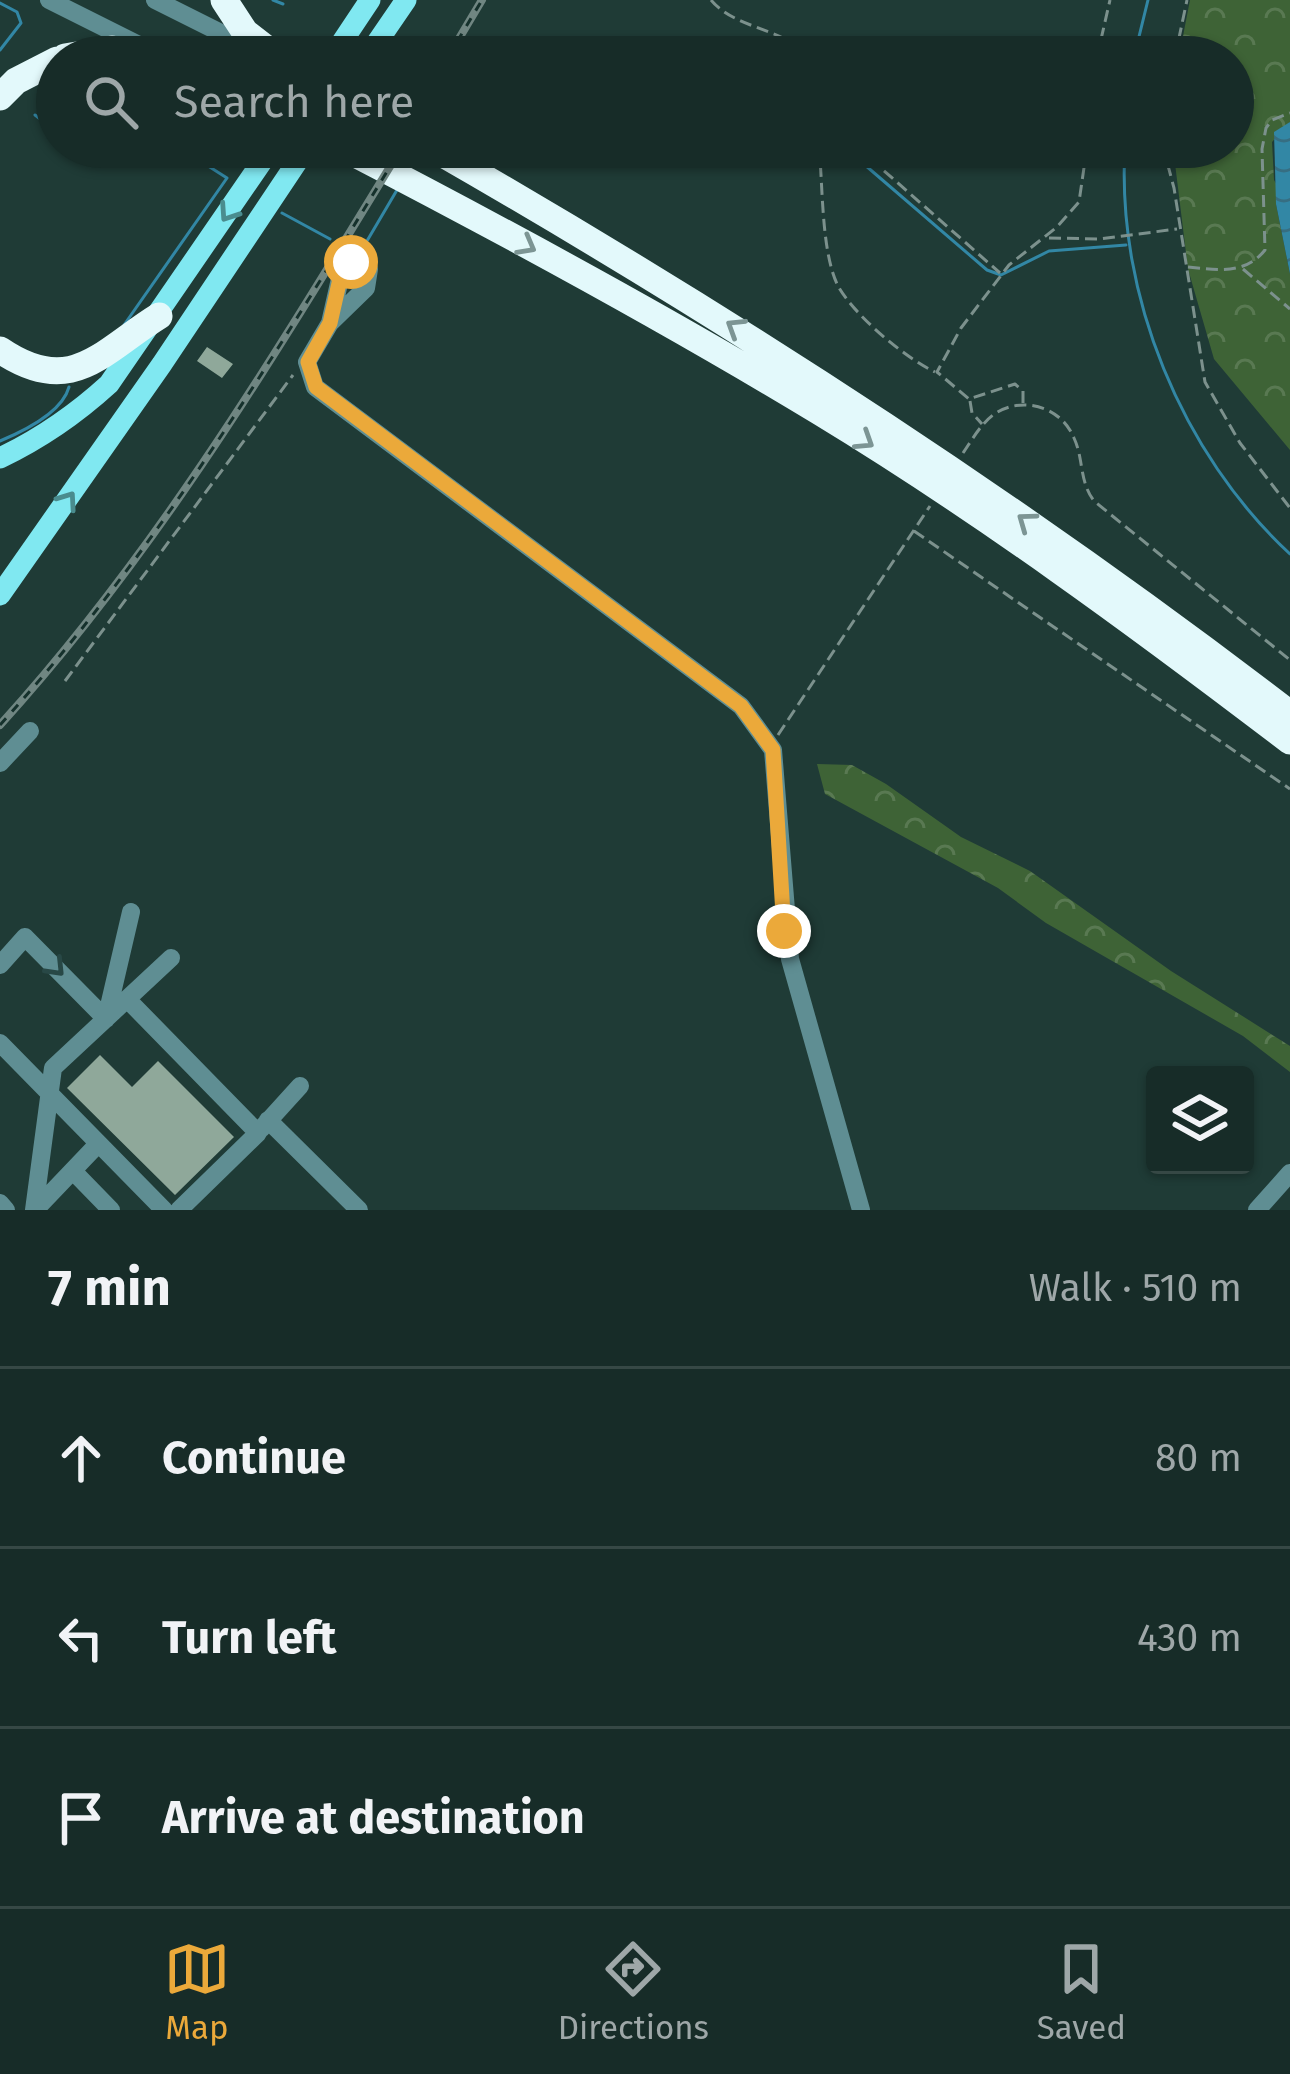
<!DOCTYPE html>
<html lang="en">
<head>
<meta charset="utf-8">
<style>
  :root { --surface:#172c28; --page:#203430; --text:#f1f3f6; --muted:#9ea7a8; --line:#364845; --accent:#eba93a }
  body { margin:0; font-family:"Fira Sans",sans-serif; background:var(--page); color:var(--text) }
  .controls { position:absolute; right:36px; bottom:36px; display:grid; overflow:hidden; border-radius:12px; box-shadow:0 3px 9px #0004 }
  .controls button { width:108px; height:108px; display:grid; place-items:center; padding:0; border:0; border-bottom:3px solid var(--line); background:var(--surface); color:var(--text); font:60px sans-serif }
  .stop { position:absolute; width:36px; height:36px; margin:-27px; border:9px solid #eba93a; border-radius:50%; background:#fff }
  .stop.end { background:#eba93a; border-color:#fff; box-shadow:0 3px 12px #0008 }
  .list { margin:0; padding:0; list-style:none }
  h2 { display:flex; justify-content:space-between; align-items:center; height:156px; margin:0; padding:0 48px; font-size:51px }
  h2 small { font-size:39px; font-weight:400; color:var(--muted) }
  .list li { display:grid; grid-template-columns:78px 1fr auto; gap:36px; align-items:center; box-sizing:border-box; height:180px; padding:0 48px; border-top:3px solid var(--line) }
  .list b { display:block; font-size:45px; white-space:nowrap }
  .list em { font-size:39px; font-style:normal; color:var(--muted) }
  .icon { flex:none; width:66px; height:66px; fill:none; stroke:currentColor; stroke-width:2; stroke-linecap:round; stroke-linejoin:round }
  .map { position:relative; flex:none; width:1290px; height:1210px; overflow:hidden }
  .search { position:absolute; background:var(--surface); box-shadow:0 3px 9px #0004; left:36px; right:36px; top:36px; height:132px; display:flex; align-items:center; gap:30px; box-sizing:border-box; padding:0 42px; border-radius:66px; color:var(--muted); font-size:45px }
  .sheet { height:696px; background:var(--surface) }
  nav { display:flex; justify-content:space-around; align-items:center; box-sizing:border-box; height:168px; border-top:3px solid var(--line); background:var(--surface); font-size:33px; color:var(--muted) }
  nav a { display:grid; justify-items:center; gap:6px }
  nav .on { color:var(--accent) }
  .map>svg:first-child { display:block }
  .forest { fill:url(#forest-crowns) }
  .water { fill:url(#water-waves) }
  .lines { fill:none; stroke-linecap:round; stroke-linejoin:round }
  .stream { stroke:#3287a5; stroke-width:3 }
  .building { fill:#8fa89a }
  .path { stroke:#7c918d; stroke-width:3; stroke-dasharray:12 6; stroke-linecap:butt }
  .minor { stroke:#5f8e93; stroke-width:18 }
  .major { stroke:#80e8f1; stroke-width:21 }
  .highway { stroke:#e3f9fb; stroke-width:27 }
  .rail-casing { stroke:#708682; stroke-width:8 }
  .rail { stroke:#15312c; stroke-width:3; stroke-dasharray:9; stroke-linecap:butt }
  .oneway { stroke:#4a8c8e }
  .oneway2 { stroke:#7c9594 }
  .oneway3 { stroke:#284846 }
  .route { stroke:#eba93a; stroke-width:15 }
</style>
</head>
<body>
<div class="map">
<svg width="1290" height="1210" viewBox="0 0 1290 1210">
  <defs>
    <pattern id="forest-crowns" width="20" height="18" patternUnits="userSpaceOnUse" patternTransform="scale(3)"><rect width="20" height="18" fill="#3e6336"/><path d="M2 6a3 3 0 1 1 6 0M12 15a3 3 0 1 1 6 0" fill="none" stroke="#597952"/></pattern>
    <pattern id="water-waves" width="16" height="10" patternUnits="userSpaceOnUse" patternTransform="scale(3)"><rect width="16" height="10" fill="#3287a5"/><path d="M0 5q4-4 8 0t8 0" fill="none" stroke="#366e82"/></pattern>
  </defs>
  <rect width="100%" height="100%" fill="#1f3b36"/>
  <path class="forest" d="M1190,0H1290V122L1272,142L1274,180L1279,189L1276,204L1290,274V450L1214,359L1188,269L1173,147H1233V57H1179Z
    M817,764L852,765L886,784L961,837L1030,871L1171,971L1290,1046V1072L1243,1036L1046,923L998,888L825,794Z"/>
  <path class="water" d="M1290,122V274L1276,204L1274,132Z"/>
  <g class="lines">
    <path class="stream" d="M273,0L283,4
      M0,3L17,12L21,23L0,50
      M1134,57L1148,0
      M35,115L57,132
      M98,147H147
      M844,147L987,270L1001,275L1049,251L1126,245
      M1125,147C1116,295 1182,454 1290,554
      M411,166L422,149
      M282,213L330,239
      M348,250L364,246L397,190
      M124,325L227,178L194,157L164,147
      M0,441C24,431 62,413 69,387"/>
  </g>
  <path class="building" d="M207,347L233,364L222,378L197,361Z
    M100,1055L132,1087L158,1061L234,1137L175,1195L67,1088Z"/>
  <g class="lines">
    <path class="path" d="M711,0C735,29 784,28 810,57
      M1097,57L1110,0
      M1175,57L1187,0
      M819,147C823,185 821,252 838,286C854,315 905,358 935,372
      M857,147L1000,273
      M1163,147L1174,188L1205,382L1240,443L1290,508
      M1049,238L1099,239L1177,229
      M1188,267C1217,270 1245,275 1265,250L1262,149L1266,128L1272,120L1290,113
      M1243,269L1290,309
      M970,401L972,413L982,424
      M1023,403V391L1015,384L969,399L937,372L961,328L1009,265L1057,227L1079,202L1087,147
      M963,453C972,440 980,425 993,415C1021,395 1061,406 1074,438C1084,460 1079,481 1094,501L1290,660
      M914,531L1290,789
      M65,681L293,375
      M778,735L930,506"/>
    <path class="minor" d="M49,0L147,49
      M155,0L255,50
      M330,323L342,270L351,263H362L369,269L366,288L330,323L307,362L315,387L741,706L773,750L790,959L861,1210
      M0,763L30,731
      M0,965L25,937L106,1019L131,912
      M128,1000L258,1133L179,1210
      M0,1043L164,1210
      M268,1120L359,1210
      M261,1129L300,1086
      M73,1171L111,1210
      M0,1203L6,1210
      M34,1210L53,1068L171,958
      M35,1210L97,1145
      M1257,1210L1290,1173"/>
    <path class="major" d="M332,57L370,0
      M367,57L406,0
      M0,458C42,438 75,415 109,384L272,147
      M0,595L162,364L307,147"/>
    <path class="highway" d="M224,0L245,32L277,57
      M65,57L112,49L155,57
      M0,97L16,81L57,60
      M342,147C504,231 665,318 820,412C983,511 1138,625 1290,741
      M431,147C729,318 1017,504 1290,714
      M0,350C72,399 102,351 159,316"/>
    <g class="rail-casing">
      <path id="rail" d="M448,57L482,0
        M0,725C159,550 279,348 402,147"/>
    </g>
    <use href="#rail" class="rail"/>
  </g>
  <defs><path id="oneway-chevron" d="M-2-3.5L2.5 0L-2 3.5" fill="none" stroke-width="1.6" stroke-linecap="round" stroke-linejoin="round" transform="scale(3)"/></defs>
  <g class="oneway">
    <use href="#oneway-chevron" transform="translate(228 213) rotate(124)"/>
    <use href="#oneway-chevron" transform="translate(68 500) rotate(-55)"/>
  </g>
  <g class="oneway2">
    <use href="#oneway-chevron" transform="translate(527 246) rotate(29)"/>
    <use href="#oneway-chevron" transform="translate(735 327) rotate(-148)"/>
    <use href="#oneway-chevron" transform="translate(865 441) rotate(33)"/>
    <use href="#oneway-chevron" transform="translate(1026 521) rotate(-144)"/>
  </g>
  <use class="oneway3" href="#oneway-chevron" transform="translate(56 968) rotate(46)"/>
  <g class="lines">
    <path class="route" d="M351,262L342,270L330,323L308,362L316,387L741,706L773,750L784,931"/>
  </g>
</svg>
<div class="controls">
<button><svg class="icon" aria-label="layers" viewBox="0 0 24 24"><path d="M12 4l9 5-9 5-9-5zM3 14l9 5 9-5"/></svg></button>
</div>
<div class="stop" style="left:351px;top:262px"></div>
<div class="stop end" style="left:784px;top:931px"></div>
<div class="search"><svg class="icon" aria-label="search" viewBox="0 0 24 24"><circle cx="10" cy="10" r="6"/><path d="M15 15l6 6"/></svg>Search here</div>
</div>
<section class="sheet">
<h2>7 min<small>Walk · 510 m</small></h2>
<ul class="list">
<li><svg class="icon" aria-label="ahead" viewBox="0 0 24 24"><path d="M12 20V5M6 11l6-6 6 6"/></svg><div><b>Continue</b></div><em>80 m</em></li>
<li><svg class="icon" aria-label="left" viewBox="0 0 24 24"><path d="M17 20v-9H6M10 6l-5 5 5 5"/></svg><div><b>Turn left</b></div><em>430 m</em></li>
<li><svg class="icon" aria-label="arrive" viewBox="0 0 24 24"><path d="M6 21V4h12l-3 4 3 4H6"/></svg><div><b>Arrive at destination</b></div></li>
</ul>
</section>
<nav>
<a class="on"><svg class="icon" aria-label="map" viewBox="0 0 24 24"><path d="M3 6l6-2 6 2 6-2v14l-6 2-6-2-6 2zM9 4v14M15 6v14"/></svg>Map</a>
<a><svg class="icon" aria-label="directions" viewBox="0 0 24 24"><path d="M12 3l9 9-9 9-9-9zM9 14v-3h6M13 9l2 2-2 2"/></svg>Directions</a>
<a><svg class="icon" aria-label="saved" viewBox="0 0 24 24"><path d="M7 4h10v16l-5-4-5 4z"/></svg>Saved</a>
</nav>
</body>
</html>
